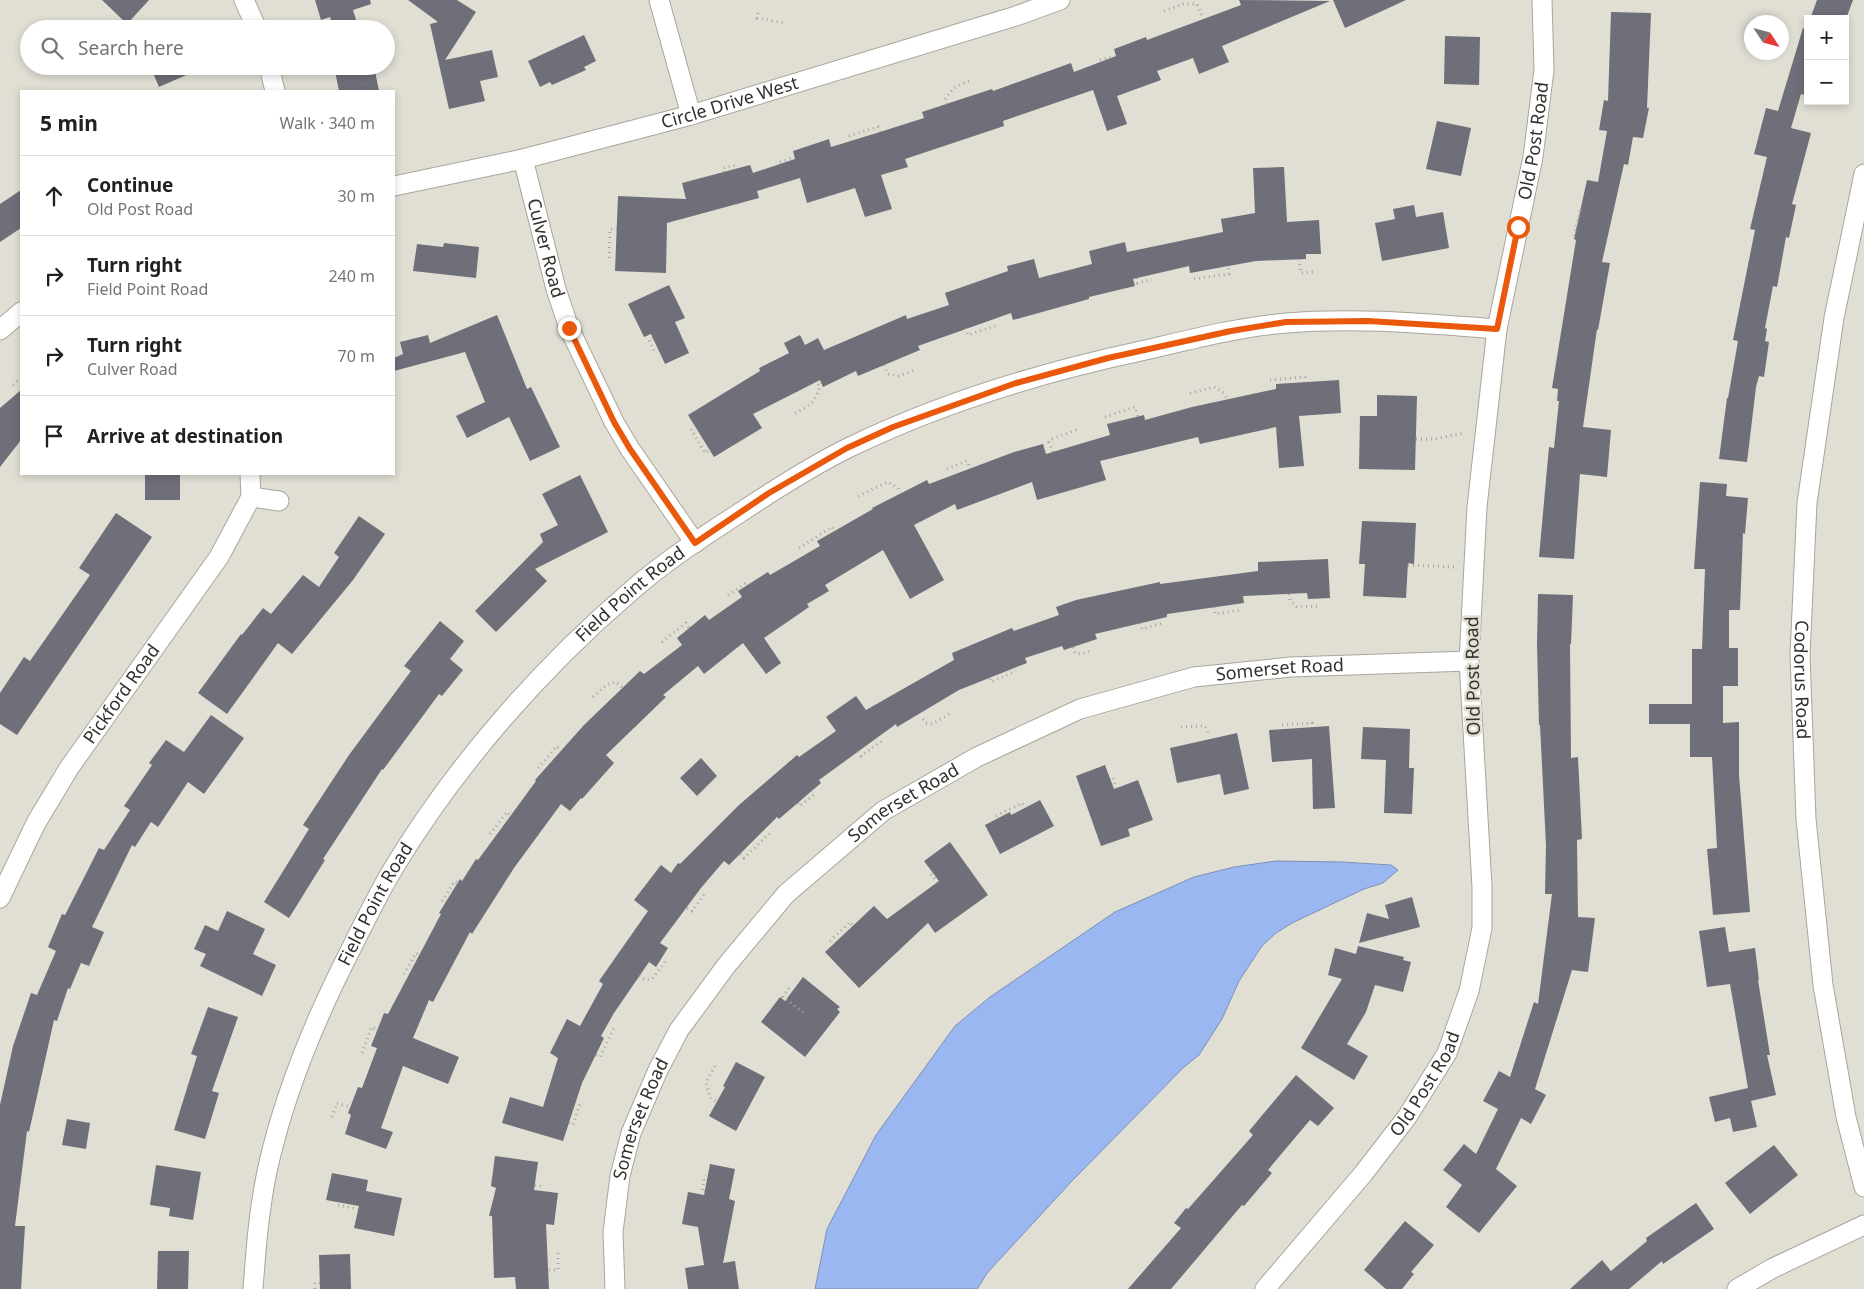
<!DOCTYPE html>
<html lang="en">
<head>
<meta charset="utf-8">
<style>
  :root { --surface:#fff; --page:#f6f6f6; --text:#202124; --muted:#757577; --line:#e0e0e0 }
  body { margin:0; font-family:"Noto Sans",sans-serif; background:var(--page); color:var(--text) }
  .controls { position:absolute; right:15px; top:15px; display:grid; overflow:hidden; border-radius:0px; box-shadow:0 2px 8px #0003 }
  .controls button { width:45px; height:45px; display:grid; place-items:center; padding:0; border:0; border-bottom:1px solid var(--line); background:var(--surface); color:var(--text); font:25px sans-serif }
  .compass { position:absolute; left:1744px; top:15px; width:45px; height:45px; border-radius:50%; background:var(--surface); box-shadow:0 2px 8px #0003; rotate:126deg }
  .stop { position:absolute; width:15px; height:15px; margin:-11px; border:4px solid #ea580c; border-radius:50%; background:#fff }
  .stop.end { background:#ea580c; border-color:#fff; box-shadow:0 1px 5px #0008 }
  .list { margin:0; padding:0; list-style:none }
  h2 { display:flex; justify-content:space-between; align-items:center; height:65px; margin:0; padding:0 20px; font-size:21px }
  h2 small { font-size:16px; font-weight:400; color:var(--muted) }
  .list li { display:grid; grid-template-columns:32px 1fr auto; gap:15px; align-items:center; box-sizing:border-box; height:80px; padding:0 20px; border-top:1px solid var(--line) }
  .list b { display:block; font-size:19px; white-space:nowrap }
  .list p { margin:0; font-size:16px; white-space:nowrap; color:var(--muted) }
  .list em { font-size:16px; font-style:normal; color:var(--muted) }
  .icon { flex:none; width:28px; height:28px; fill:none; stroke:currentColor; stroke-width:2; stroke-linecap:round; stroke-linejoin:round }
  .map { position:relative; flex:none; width:1864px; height:1289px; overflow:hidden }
  .search { position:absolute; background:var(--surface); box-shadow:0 2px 8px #0003; left:20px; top:20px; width:375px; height:55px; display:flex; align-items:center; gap:12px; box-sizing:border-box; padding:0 18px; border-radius:28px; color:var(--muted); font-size:19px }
  .panel { position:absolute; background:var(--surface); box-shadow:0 2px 8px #0003; left:20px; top:90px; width:375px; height:385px; border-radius:0px }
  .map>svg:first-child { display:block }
  .water { fill:#9bb7f2; stroke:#7c8fb7 }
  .building { fill:#6e6f78 }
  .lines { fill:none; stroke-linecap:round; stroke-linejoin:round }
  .minor-casing { stroke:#a8a69c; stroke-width:21 }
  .path { stroke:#a8a69d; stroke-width:3; stroke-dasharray:1 4; stroke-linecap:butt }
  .minor { stroke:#fff; stroke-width:19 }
  .route { stroke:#ea580c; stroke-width:6 }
  .labels { text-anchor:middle; stroke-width:5; stroke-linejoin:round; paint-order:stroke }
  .street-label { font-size:18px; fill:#32312d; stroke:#e1dfd4 }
</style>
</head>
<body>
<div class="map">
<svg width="1864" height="1289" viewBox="0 0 1864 1289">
  <rect width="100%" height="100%" fill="#e1dfd4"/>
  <path class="water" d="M1276,861L1342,862L1391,865L1398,870L1383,883L1364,889L1292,923L1276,933L1262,946L1239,981L1222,1019L1199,1055L1183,1068L1071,1182L988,1272L977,1289H815L827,1229L876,1135L955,1026L990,997L1115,912L1194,877L1234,867Z"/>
  <path class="building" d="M102,0H149L127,24Z
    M315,0H370L371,4L353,10L359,29H334L330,17L321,20Z
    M408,0H457L476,12L445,60L492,50L498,77L480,81L485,101L449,109L430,24L438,22Z
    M1239,0L1330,1L1222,46L1229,62L1199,74L1193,58L1157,71L1161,80L1117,96L1127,124L1107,131L1093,90L1003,121L1004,126L905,159L908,167L881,175L892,209L865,217L855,188L807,203L800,178L757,191L759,198L667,223L666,273L615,271L618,196L686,199L682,183L750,165L753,173L795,159L793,151L829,139L831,147L880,132L924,118L922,112L992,89L993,91L1071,63L1074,72L1116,56L1114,49L1146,37L1147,40L1241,5Z
    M1333,0H1406L1345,28Z
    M1817,0H1853L1846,19H1810Z
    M1611,12L1651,13L1647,108H1649L1643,138L1633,137L1628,165L1624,164L1602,262L1610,263L1598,330L1597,329L1583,427L1611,430L1607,477L1580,474L1574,559L1539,557L1549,447L1554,448L1559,401H1557L1558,389L1552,388L1576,240L1574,239L1587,180L1598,182L1607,131L1599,130L1604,100L1608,101Z
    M1803,28L1808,29V96L1801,94L1791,128L1811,133L1792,204L1796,205L1789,238L1786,237L1777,287L1773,286L1765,328L1767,329L1765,341L1769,342L1764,377L1759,376L1756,387L1747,462L1719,459L1727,398H1728L1738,341L1733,340L1755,230L1750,229L1767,157L1754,154L1766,108L1778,111Z
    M584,35L596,61L584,67L586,70L552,85L550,82L540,87L528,61Z
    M1445,36L1480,37L1479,85L1444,84Z
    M150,66H207L159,87Z
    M334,66H374L379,91H339Z
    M1437,121L1471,128L1461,176L1426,169Z
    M1284,167L1287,222L1319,220L1321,254H1306V259L1256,261L1190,273L1189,266L1133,279L1135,286L1089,297V299L1013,320L1011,313L918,346L920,350L858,376L856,371L823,387L820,380L753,414L762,428L714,457L688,415L760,371L759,368L789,353L784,343L800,335L805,345L818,338L824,350L906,315L907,319L949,305L945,293L1008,271L1007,266L1034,259L1039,278L1092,264L1089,251L1125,242L1127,252L1223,232L1221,219L1255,213L1253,168Z
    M21,190V228L0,242V204Z
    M1414,205L1416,217L1443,212L1449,248L1382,261L1375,223L1395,219L1393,209Z
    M444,243L479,247L476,278L413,271L417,244L443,247Z
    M669,285L685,318L675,322L689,353L665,364L651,334L644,337L628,304Z
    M497,315L527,389L531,387L560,447L530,461L509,417L467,438L456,416L485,402L465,352L394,371V358L403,354L400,342L428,335L430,343Z
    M1339,380L1341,413L1299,416L1304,466L1279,468L1276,427L1200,444L1198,437L1100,461L1106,480L1037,500L1032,482L957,510L955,504L914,525L944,580L910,599L883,550L825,585L829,591L807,604L809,607L764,638L781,663L766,674L743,643L704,674L698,666L663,695L666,697L606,755L614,763L582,799L581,798L570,811L561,804L514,868L472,934L470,932L433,1002L429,1000L413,1038L459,1057L448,1084L403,1066L381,1128L393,1132L386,1149L345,1134L351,1115L348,1113L358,1087L362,1088L377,1048L371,1046L384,1013L388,1014L441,914L439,913L460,879L462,881L476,859L478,860L536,781L535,780L584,725L640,671L644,674L682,645L677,638L705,615L709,620L742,597L738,591L768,572L770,575L820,546L817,541L873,509L872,508L927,480L929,484L1014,452L1043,444L1046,454L1083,443L1110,435L1107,424L1144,415L1145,420L1192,407L1276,389V384Z
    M21,390V440L0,467V408Z
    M1377,395L1417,396L1415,470L1359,469L1360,416H1377Z
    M145,474H180V500H145Z
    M580,475L608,532L535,569L547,581L496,632L475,611L543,542L540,534L558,525L542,494Z
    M1700,482L1727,484L1726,496L1748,498L1745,534L1743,533L1740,610H1729V648H1738V686H1723V723L1739,722V775L1750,912L1713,915L1707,849L1717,848L1712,757H1690V724H1649V704H1692V649H1702L1705,569H1694Z
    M116,513L152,537L17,735L0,724V693L24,657L30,661L90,575L79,568Z
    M359,516L385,534L353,580L292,654L278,643L227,714L198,693L241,634L242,635L263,608L271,614L303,575L319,587L339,557L334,553Z
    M1362,521L1416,523L1414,564L1408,563L1406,598L1363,596L1365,564H1359Z
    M1328,559L1330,598L1308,599L1307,593L1243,596L1244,603L1167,614V617L1095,634L1097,639L1064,650L1062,646L1025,658L1027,663L959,690L897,727L896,724L819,780L821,783L779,819L777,817L729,865L724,861L701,888L660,943L668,948L656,967L649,962L614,1013L601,1036L604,1038L582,1083L563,1141L502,1123L510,1097L543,1107L558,1058L550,1053L567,1019L580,1026L603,984L599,981L648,911L634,900L661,865L671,873L678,863L680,864L739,805L797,755L799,757L836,731L826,717L856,696L866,710L954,660L952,653L1012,628L1014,631L1059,615L1056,607L1076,600L1160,582V584L1258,571V562Z
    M1538,594L1573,595L1571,644H1570L1571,758L1578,757L1582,839L1577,840L1578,917L1595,918L1588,972L1572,970L1535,1089L1546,1095L1531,1124L1521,1118L1496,1169L1517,1186L1479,1233L1446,1207L1462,1185L1443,1170L1464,1144L1476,1154L1498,1109L1483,1101L1499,1071L1510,1077L1534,1002L1538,1004L1552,894H1545L1546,845L1540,725H1539L1537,643Z
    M440,621L464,641L450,659L463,670L442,696L439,694L383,770L382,769L323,859L325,860L289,918L264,902L309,829L303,825L349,755L411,671L404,666Z
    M211,715L244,738L204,794L188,782L158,827L151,822L135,847L132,845L92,927L104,932L89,966L81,963L70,989L68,988L57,1021L54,1020L29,1132L27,1131L15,1226H25L21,1289H0V1105L13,1046L31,993L37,995L56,951L48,947L62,914L65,915L99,848L104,850L130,810L124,806L152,765L149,763L166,740L184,752Z
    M1329,726L1335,808L1313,809L1312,759L1272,762L1269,730Z
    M1363,727L1410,729L1409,768H1414L1412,814L1384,813L1386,760L1361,759Z
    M1237,733L1249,789L1224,795L1220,774L1177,783L1170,748Z
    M701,758L717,776L697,796L680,778Z
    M1105,765L1114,789L1138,780L1153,820L1128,829L1130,836L1101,846L1076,776Z
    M1040,800L1054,826L1000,854L985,825L1010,812L1011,815Z
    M950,842L988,895L935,933L928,923L859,988L825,952L874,906L887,919L939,881L924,861Z
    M1412,897L1420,927L1359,943L1367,913L1389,919L1385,905Z
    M227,911L265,929L253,954L276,965L262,996L200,966L206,954L194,949L205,925L218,931Z
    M1725,927L1729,952L1755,948L1759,980H1758L1770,1055H1767L1776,1095L1751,1101L1757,1127L1733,1132L1730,1118L1715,1122L1709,1097L1748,1088L1730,984L1707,987L1699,931Z
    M1358,946L1404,957L1403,960L1411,962L1403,992L1375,985L1366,1012L1347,1044L1368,1056L1354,1080L1301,1048L1342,979L1328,975L1335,948L1356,954Z
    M803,977L840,1007L837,1009L840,1012L805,1057L761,1022L780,997L785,1001Z
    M208,1007L238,1017L212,1091L219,1093L205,1139L174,1130L197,1056L191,1054Z
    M736,1062L765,1077L736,1131L709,1116L725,1087L723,1086Z
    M1296,1075L1334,1108L1318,1126L1310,1120L1268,1170L1272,1173L1244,1206L1242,1205L1171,1289H1128L1181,1228L1174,1223L1186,1208L1188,1209L1253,1135L1249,1131Z
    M67,1119L90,1123L86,1149L62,1145Z
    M1774,1145L1798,1175L1750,1214L1725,1183Z
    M495,1156L538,1162L534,1190L558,1193L554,1225L546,1224L549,1289H516L515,1277L494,1278L492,1216H489L496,1188L491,1186Z
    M710,1164L735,1169L729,1199L735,1201L723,1263L735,1261L739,1289H688L685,1268L704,1265L698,1227L682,1224L688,1192L704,1195Z
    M156,1165L201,1172L193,1220L169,1216L170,1208L150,1205Z
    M332,1173L368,1180L366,1191L402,1198L394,1236L354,1228L359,1206L326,1200Z
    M1696,1203L1714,1229L1663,1264L1662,1261L1629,1289H1570L1602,1260L1611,1271L1647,1241L1646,1238Z
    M1405,1221L1434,1245L1411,1272L1414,1274L1402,1289H1386L1364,1270Z
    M158,1251H189L188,1289H157Z
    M350,1254L351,1289H320L319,1255Z"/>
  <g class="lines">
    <g class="minor-casing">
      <g id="minor">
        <path d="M244,0L257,29"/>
        <path d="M659,0L691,115"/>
        <path d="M269,66L275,91"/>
        <path id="s1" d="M523,159L556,289L569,328L614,422L630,449L695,543"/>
        <path id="s2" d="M1864,174L1834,318L1807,503L1800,655L1806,819L1823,985L1846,1117L1864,1187"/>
        <path id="s3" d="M394,186L523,159L691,115L1016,16L1060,0"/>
        <path d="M0,330L21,312"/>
        <path d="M251,497L279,501"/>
        <path id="s4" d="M0,898L36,823L69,768L219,557L251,497L250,474"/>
        <path id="s5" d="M253,1289C256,1248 259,1208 268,1167C285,1091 316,1017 352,947C365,921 378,894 393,869C455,766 540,669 631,591C664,562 701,538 738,514C774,490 811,466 850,447C941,403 1043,372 1141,351C1189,340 1238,327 1287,323C1357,317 1428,324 1497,329"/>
        <path id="s6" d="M615,1289L613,1232L620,1176L631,1133L658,1070L679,1030L726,966L786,894L883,811L977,757L1080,709L1194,677L1291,667L1469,661"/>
        <path id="s7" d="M1265,1289L1363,1174L1407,1117L1447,1053L1469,991L1482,928V887L1469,661L1477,507L1497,329L1533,157L1544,70L1542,0"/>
        <path d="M1737,1289L1773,1268L1864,1225"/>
      </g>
    </g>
    <path class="path" d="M1164,11L1183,4H1197L1202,16
      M758,13L757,18L786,23
      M1100,60L1113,56L1114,57
      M947,104L945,100C951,88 960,84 973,80
      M849,136L878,127L880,132
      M780,162L792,158L793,160
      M724,172L723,168L737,165
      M1574,236L1581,208
      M609,258L610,229H617
      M1299,259L1301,273L1314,272
      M1136,278L1137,283L1152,280
      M1194,279L1229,274L1228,266
      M966,328L968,335L998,325
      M653,338L649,340L655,353
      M884,365L888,374L898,376L915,370
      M1270,380L1305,377V382
      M13,385L21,378
      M1190,393L1214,387L1224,393L1227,399
      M795,413C810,406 814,403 820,387L817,382
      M1105,417L1135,407L1138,417
      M691,429L705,453L710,450
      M1416,439H1434L1464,433
      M1053,452L1049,442L1052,439L1078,429
      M947,469L967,461L970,469
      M858,496L888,482L898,488L900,493
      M799,548L832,527L834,531
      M1408,565L1455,567
      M1289,594L1290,600L1297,607L1320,606
      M728,595L746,583L748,585
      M1214,607L1215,614L1242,610
      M1140,623L1142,629L1162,623
      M662,642L686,623L689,628
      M1073,647L1075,653L1082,654L1093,650
      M990,679L991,682L1016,671
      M593,697L606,685L616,682L623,688
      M923,719L926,723L932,724L953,712
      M1282,725L1312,723V727
      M1181,727L1205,726L1210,736
      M858,751L861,756L882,741
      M538,768L557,746L561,751
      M1113,778L1116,788
      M798,803L800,806L816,793
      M996,816L1022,803L1025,808
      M490,834L507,812L510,815
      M740,854L744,858L770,833
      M931,874L938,882
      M442,901L455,881L458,883
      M687,908L692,911L706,892
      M830,941L850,922L853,926
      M404,974L416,953L419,955
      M639,976L645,980L652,979L666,961
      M789,988L783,997L804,1013
      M362,1053L372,1027L378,1030
      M596,1055L600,1057L615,1026
      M715,1066L706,1082L710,1098L717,1102
      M332,1117L337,1103L350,1107
      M569,1123L573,1125L580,1103
      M535,1185L544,1187
      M705,1192H702L705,1175
      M338,1205L358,1209
      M549,1270H558V1252
      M315,1289V1283H320"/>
    <use href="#minor" class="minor"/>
  </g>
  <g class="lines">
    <path class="route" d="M569,328L614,422L630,449L695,543L769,493L847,448L893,427L1016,383L1108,358L1231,331L1286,322L1368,321L1497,329L1518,227"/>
  </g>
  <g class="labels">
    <g class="street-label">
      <text dy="6" stroke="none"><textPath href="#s3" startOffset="346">Circle Drive West</textPath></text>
      <text dy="6" stroke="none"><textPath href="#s7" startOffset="1221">Old Post Road</textPath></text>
      <text dy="6" stroke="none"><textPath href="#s1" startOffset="92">Culver Road</textPath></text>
      <text dy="6" stroke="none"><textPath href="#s5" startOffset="812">Field Point Road</textPath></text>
      <text dy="6" stroke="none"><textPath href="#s6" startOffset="999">Somerset Road</textPath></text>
      <text transform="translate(1473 676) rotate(-91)" y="6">Old Post Road</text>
      <text dy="6" stroke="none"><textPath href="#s2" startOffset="511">Codorus Road</textPath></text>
      <text dy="6" stroke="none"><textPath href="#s4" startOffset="238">Pickford Road</textPath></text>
      <text dy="6" stroke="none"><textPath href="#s6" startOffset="594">Somerset Road</textPath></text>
      <text dy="6" stroke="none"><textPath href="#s5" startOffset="408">Field Point Road</textPath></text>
      <text dy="6" stroke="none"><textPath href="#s7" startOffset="261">Old Post Road</textPath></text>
      <text dy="6" stroke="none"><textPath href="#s6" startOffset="174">Somerset Road</textPath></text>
    </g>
  </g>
</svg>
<div class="controls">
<button>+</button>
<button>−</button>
</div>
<svg class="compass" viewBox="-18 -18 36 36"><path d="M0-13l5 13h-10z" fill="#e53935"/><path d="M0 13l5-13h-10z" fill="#757577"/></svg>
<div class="stop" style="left:1518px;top:227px"></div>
<div class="stop end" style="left:569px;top:328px"></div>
<div class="search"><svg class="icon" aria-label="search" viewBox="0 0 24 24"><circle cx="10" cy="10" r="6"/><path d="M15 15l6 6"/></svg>Search here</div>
<section class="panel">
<h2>5 min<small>Walk · 340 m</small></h2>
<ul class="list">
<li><svg class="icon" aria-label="ahead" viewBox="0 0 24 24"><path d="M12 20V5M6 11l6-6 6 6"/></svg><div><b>Continue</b><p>Old Post Road</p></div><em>30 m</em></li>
<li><svg class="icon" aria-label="right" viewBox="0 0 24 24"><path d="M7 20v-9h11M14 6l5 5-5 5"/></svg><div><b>Turn right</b><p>Field Point Road</p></div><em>240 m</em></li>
<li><svg class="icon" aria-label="right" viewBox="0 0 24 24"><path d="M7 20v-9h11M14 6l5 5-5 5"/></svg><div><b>Turn right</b><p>Culver Road</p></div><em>70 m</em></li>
<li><svg class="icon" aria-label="arrive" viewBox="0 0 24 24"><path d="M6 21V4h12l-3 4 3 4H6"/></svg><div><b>Arrive at destination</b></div></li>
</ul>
</section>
</div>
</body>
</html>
